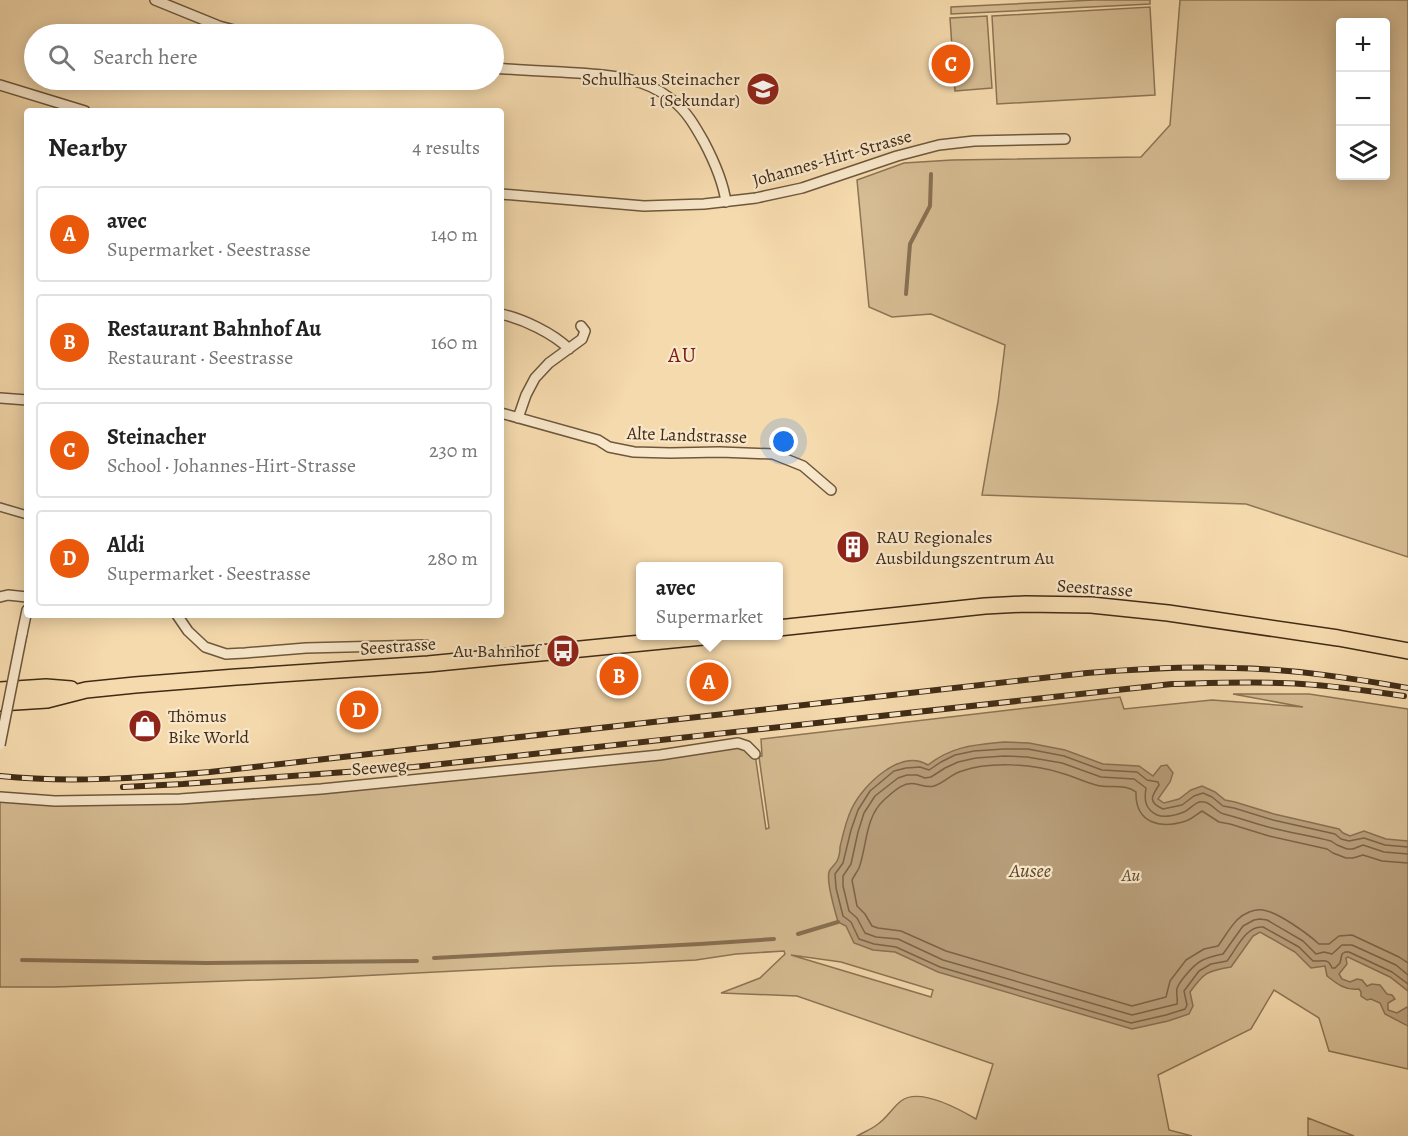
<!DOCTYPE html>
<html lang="en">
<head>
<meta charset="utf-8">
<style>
  :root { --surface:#fff; --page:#f6f6f6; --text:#222; --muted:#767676; --line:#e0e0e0; --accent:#ea580c }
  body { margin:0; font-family:Alegreya,serif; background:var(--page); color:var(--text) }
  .controls { position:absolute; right:18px; top:18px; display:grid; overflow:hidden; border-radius:6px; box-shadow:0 3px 15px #0003 }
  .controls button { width:54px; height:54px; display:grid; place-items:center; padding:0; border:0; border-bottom:2px solid var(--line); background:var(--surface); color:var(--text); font:30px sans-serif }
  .you { position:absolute; left:784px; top:442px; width:21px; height:21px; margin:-15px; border:4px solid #fff; border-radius:50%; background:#1a73e8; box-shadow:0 0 0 9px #1a73e833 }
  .badge { display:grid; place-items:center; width:39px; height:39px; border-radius:50%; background:var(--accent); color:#fff; font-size:20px; font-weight:700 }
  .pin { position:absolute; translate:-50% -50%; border:3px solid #fff; box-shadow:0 2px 6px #0006 }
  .popup { position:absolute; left:636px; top:562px; width:147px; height:78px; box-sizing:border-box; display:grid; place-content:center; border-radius:6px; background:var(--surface); filter:drop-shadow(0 2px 4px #0005); font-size:20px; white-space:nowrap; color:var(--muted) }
  .popup b { font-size:22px; color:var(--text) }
  .popup::after { content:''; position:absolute; left:50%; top:100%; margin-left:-12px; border:12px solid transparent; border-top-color:var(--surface) }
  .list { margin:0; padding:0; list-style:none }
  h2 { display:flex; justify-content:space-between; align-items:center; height:78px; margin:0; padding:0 24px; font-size:26px }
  h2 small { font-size:20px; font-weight:400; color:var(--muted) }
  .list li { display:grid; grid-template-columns:39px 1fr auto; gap:18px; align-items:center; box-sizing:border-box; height:96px; margin:0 12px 12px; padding:0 12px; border:2px solid var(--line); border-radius:6px }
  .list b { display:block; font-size:22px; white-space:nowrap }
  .list p { margin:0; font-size:20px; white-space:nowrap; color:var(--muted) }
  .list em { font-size:20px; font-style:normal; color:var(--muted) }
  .icon { flex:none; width:33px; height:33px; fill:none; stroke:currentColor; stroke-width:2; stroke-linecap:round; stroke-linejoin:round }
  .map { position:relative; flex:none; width:1408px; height:1136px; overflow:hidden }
  .search { position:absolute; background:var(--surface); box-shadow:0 3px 15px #0003; left:24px; top:24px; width:480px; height:66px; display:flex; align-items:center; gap:15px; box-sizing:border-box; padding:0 21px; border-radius:33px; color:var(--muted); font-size:22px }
  .panel { position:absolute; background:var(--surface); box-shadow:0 3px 15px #0003; left:24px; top:108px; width:480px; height:510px; border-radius:6px }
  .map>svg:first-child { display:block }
  .green { fill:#d6bc93; stroke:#8c7454; stroke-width:1.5; fill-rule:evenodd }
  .water { fill:#b89e7a; stroke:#887052; stroke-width:1.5 }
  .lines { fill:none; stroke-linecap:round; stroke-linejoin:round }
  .shore { stroke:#7c6448; stroke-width:1.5 }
  .stream { stroke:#887052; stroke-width:4 }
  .pedestrian-casing { stroke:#6e573c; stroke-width:10 }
  .minor-casing { stroke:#6e573c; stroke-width:12 }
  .primary-casing { stroke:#412b16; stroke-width:18 }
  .pedestrian { stroke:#f8e7ca; stroke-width:7 }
  .minor { stroke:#f8e7ca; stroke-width:9 }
  .primary { stroke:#f5daad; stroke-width:15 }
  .rail-casing { stroke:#412b16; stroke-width:6 }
  .rail { stroke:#f8e7ca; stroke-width:4; stroke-dasharray:11; stroke-linecap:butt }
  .minor-bridge-casing { stroke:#6e573c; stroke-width:12; stroke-linecap:butt }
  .minor-bridge { stroke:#f8e7ca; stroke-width:9 }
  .labels { text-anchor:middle; stroke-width:4.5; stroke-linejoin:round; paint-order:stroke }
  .poi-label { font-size:18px; fill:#412b16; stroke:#f8e7ca; text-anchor:end }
  .street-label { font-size:18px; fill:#412b16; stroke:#f8e7ca }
  .park-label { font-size:18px; font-style:italic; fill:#5f482f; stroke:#f8e7ca }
  .water-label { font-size:20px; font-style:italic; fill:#5f482f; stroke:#f8e7ca }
  .quarter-label { font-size:21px; letter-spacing:1.5px; fill:#7a1f14; stroke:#f8e7ca }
</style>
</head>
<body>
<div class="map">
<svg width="1408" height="1136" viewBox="0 0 1408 1136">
  <rect width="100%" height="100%" fill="#f5daad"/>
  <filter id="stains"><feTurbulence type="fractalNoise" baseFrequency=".00333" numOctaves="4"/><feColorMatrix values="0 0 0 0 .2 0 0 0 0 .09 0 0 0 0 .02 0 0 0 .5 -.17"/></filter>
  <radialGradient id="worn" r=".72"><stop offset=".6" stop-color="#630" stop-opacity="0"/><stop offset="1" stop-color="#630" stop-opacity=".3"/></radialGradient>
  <path class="green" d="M1094,0H1150V4L951,14V7Z
    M1180,0H1408V557L1246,504L982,495L998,402L1005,345L931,314L892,317L869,307L857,180L904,163L952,160L1141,157L1170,125ZM1340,22H1386V176H1340Z
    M1150,7L1155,95L997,104L992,16Z
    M987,16L992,88L955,91L950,18Z
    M1233,694H1309L1408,709V1069L1329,1051L1319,1018L1274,990L1251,1029L1158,1075L1169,1130L1192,1136H857C864,1132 872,1129 878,1124C887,1118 893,1107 901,1101C919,1087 959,1109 976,1119L993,1064L797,996L721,993L760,978L785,954L784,951L736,954L696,960L638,963L554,966L318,978L55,987H0V800L180,799L738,743L755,754L766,829L769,828L759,757L762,756L761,739L1120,697L1124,709L1212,700L1303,707ZM791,955L841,962L933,990L931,997Z
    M1308,1118L1354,1136H1308Z"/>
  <path class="water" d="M1004,742L1029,743L1065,750L1103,764L1139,766L1153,776L1161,766L1167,765L1173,773L1170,782L1158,799L1164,803L1179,799L1191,790L1202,786L1215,792L1225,800L1235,802L1274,814L1339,829L1343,833L1350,836L1364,831L1386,839L1408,841V991L1390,977L1348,957L1346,958L1347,964L1339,974L1342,979L1350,982L1357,979L1362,980L1367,986L1372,984L1380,985L1387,994L1392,995L1395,999L1388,1003V1010L1397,1013L1407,1007L1408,1009V1026L1385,1014L1380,1003L1371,999L1367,1000L1361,996V992L1359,989C1346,991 1337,984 1327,976L1325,966L1311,968L1295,952L1260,932L1253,936L1231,967C1206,971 1204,973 1190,992L1193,1006L1189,1014L1168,1021L1132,1029L938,972L895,952L873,950L854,943L846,926L838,922C835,910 826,883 829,872C830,868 835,865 837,861C839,857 840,852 840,847C843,834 846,820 852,808C863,785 901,748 928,765C952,746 974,745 1004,742Z"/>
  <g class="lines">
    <path class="shore" d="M1408,847L1385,845L1364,838L1349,841L1341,839L1335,834L1273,820L1234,808L1223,806L1212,797L1203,793L1194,796L1182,805L1163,809C1148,802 1151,797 1159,785L1158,782L1147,780L1137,772L1102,770L1064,756L1028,749H1004L974,751L955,755L941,762L929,770L920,767L906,768L894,771L870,791L858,810L851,830L843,863L835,874L836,888L843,916L851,922L859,939L874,944L896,947L940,967L1131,1023L1166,1015L1185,1009L1187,1005L1184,991L1199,971L1211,964L1227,961C1236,950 1246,925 1263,927L1299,947L1313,961C1322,962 1328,957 1332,968H1335L1340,963L1342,954L1345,952H1349L1392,972L1408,984
      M1408,854L1384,852L1363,845L1353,849H1347L1337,845L1331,841C1312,836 1292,833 1272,828C1256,824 1240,818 1224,814C1216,812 1212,803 1204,802C1196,800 1191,809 1184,812C1177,815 1165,818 1157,815C1145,809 1144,800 1146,788L1134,779L1101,777L1062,763L1027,757L1004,756L976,758L958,762L945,768L931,777L925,778L917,775H907L898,778L875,796L864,813L858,832L851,864L843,876V886L849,911L857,918L865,933L876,937L898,939L943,960L1132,1015L1177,1004C1178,999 1176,994 1177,989C1178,984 1182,980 1185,976C1198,960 1204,958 1223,954L1243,926L1254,920L1260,919L1267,920L1303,941L1316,954L1324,952L1332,954L1342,945H1352L1396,965L1408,975
      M1408,863L1382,861L1363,855L1353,858H1346L1333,853L1327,849L1269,836L1230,824L1219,822L1202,811C1197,814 1192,819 1186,821C1161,829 1135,824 1136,792C1125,783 1109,789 1096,785C1084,782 1073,776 1061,773C1033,764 990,761 962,771C951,774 944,783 934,786C927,788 922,785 916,784C903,781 893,792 884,800C865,817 867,846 859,868C857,872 854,876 852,880L857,906L865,914L872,926L878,928L901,931L946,951L1132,1006L1166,997L1170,981L1186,960L1204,949L1218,946C1224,938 1230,927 1237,920C1244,913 1254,909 1263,910C1278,912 1308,934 1319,944H1329L1339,936L1352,935L1399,957L1408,963"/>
    <path class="stream" d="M906,294L910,244L930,206L931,174
      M798,934L838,922
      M434,958L700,944L774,939
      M22,960L207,963L417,961"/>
    <g class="pedestrian-casing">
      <path id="pedestrian" d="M0,507L27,515"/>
    </g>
    <g class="minor-casing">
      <path id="minor" d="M155,0L219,26L249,34
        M494,68C516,70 539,71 562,72C599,75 640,74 671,99C686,110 695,126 704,142C714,161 723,181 726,202
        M0,85L85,111
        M501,194L644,206L704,204L756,198L802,188L897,156L939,145L974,141L1065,139
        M501,314C523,319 553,333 569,349
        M0,398L27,400
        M501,413L598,440L609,447L634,452L670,453L720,452L773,454L803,466L831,490
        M518,418L526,395L535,378L549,363L582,339L585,331L581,326
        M0,597L8,595L27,597
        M177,615L188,631L205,647L226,654L245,653L306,648L426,645
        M22,634L27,610
        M0,797L55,801L180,799L321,789L660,755L738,743L747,746L755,754"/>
    </g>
    <g class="primary-casing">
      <path id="primary" d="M778,628L985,606L1025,604L1091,605L1168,613L1338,638L1408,651
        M0,690L46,687L71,689
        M0,703L47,700L86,690L135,685L236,677L428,664L713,636"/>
    </g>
    <use href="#pedestrian" class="pedestrian"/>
    <use href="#minor" class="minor"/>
    <use href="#primary" class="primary"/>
    <g class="rail-casing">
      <path id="rail" d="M0,776C69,783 141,778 210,772L1087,673C1136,669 1185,666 1234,668C1293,669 1351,678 1408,688
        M123,787L183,784L414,767L1172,684C1215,683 1259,681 1302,684C1336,686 1370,691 1404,696"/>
    </g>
    <use href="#rail" class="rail"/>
    <g class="minor-bridge-casing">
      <path id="minor-bridge" d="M0,745L22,634"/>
    </g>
    <use href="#minor-bridge" class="minor-bridge"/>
  </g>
  <defs>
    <g id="school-disc" transform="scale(1.725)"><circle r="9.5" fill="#8f2418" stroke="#f8e7ca"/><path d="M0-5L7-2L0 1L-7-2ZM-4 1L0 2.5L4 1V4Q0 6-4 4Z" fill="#fff"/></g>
    <g id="building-disc" transform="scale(1.725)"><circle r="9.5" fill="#8f2418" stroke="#f8e7ca"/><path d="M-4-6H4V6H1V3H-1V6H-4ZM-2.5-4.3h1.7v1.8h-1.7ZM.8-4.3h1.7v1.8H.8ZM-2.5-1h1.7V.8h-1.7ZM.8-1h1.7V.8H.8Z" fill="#fff"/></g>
    <g id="bus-disc" transform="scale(1.725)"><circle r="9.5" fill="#8f2418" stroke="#f8e7ca"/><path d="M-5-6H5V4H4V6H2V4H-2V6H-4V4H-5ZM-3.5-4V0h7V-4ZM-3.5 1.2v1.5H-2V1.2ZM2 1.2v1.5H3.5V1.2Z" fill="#fff"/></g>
    <g id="shop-disc" transform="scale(1.725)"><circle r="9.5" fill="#8f2418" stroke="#f8e7ca"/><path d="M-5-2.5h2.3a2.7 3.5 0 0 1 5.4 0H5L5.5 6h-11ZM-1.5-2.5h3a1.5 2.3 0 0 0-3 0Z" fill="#fff"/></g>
  </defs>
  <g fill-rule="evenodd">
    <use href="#school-disc" x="763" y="89"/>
    <use href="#building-disc" x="853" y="547"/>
    <use href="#bus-disc" x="563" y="651"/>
    <use href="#shop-disc" x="145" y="726"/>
  </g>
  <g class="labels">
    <g class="poi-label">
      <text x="740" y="85">Schulhaus Steinacher<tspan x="740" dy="21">1 (Sekundar)</tspan></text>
      <text x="876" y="543" text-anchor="start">RAU Regionales<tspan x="876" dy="21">Ausbildungszentrum Au</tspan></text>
      <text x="540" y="657">Au Bahnhof</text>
      <text x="168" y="722" text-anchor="start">Thömus<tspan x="168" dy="21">Bike World</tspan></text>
    </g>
    <g class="street-label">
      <text transform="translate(832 158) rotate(-16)" y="6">Johannes-Hirt-Strasse</text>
      <text transform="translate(687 435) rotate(2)" y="6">Alte Landstrasse</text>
      <text transform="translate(1095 588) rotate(4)" y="6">Seestrasse</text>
      <text transform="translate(398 646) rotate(-4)" y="6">Seestrasse</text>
      <text transform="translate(379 767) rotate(-5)" y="6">Seeweg</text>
    </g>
    <g class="park-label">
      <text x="1131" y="881">Au</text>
    </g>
    <g class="water-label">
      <text x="1030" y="877">Ausee</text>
    </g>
    <g class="quarter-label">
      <text x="683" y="362">AU</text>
    </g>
  </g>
  <rect width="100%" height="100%" filter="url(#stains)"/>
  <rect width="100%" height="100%" fill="url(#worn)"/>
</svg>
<div class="controls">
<button>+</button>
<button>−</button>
<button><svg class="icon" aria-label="layers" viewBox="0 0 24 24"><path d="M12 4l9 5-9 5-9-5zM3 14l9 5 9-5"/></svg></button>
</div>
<div class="you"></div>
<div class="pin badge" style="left:709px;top:682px">A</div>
<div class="popup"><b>avec</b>Supermarket</div>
<div class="pin badge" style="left:619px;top:676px">B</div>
<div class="pin badge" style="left:951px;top:64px">C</div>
<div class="pin badge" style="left:359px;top:710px">D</div>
<div class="search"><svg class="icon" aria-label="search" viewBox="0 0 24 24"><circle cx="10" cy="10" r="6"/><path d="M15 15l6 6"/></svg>Search here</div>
<section class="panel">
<h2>Nearby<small>4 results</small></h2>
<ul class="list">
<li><span class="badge">A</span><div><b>avec</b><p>Supermarket · Seestrasse</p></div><em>140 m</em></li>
<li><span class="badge">B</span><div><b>Restaurant Bahnhof Au</b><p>Restaurant · Seestrasse</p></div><em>160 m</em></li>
<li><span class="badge">C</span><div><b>Steinacher</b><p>School · Johannes-Hirt-Strasse</p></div><em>230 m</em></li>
<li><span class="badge">D</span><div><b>Aldi</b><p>Supermarket · Seestrasse</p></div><em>280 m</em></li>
</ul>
</section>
</div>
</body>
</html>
